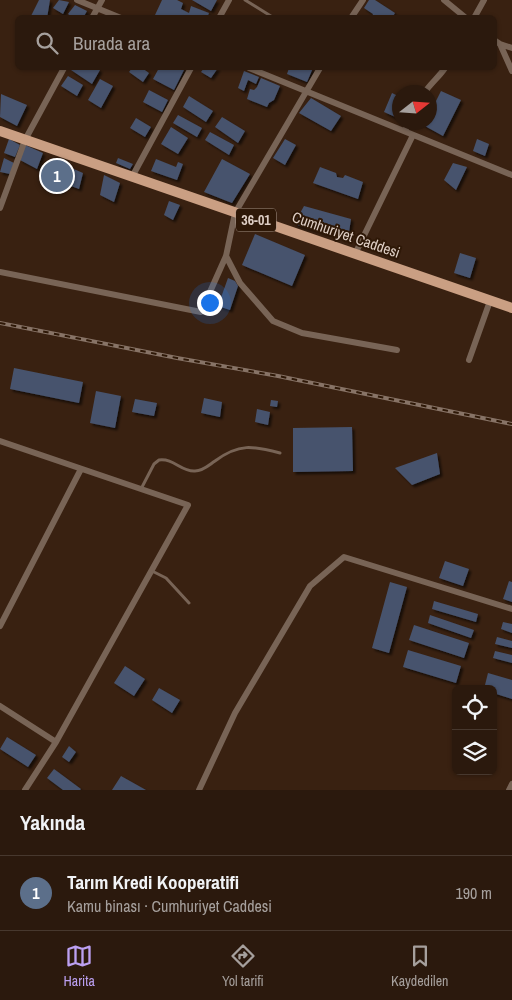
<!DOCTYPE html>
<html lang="tr">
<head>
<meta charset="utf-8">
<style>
  :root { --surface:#2b190d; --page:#332216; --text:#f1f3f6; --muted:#a6a09d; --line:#47382e; --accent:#bca0f2 }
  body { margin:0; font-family:"Archivo Narrow",sans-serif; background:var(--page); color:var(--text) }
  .controls { position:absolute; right:15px; bottom:15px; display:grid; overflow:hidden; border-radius:8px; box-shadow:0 1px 4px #0004 }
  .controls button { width:45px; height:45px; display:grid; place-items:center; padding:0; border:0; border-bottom:1px solid var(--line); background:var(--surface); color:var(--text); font:25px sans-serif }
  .compass { position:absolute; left:392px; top:85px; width:45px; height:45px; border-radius:50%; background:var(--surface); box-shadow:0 1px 4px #0004; rotate:73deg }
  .you { position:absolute; left:209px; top:302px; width:18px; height:18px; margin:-12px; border:4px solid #fff; border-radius:50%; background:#1a73e8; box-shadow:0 0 0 8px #1a73e833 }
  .badge { display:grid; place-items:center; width:32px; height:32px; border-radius:50%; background:var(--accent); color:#fff; font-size:16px; font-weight:700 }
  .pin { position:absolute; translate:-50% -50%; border:2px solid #fff; box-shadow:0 1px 5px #0006 }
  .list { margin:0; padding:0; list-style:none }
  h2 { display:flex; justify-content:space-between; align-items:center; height:65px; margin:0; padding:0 20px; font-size:21px }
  h2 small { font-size:16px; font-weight:400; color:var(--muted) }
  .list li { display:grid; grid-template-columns:32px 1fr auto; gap:15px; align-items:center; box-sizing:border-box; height:75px; padding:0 20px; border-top:1px solid var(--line) }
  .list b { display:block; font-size:19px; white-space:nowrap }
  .list p { margin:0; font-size:16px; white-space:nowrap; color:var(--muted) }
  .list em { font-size:16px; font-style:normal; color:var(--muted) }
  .icon { flex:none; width:28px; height:28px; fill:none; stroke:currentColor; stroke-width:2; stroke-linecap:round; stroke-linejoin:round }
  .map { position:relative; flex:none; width:512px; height:790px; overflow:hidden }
  .search { position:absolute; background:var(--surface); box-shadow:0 1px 4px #0004; left:15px; right:15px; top:15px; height:55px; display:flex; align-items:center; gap:12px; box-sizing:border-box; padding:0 18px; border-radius:8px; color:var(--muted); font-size:19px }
  .sheet { height:140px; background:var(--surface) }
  nav { display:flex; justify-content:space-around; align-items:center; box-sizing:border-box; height:70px; border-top:1px solid var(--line); background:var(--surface); font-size:14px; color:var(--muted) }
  nav a { display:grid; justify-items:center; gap:2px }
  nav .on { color:var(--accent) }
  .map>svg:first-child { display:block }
  .building { fill:#47536d; filter:url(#shadow) }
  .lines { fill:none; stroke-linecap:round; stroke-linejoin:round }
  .service { stroke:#786456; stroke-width:3 }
  .minor { stroke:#786456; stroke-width:6 }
  .primary { stroke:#ca9f83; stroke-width:10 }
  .rail-casing { stroke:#877366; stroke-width:4 }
  .rail { stroke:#2e1807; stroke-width:2; stroke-dasharray:5.5; stroke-linecap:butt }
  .labels { text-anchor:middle; stroke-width:4; stroke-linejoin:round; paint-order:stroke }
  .shield { fill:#2e1807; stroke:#a9978b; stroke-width:1 }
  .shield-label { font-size:14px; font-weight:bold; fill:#decec4 }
  .street-label { font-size:15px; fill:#decec4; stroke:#2e1807 }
</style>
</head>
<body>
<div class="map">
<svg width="512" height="790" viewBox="0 0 512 790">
  <defs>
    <filter id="shadow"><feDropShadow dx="2.5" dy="2.5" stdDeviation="1" flood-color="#0009"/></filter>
  </defs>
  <rect width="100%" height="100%" fill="#392111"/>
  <path class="building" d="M39,0H50L47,18L31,16Z
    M59,0L69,2L63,14L53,8Z
    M162,0H177L183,3L181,9L189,13L191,6L209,13L207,18H160L155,15Z
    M192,0H217L211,11Z
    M369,0H375L395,13L392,18H372L373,14L364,8Z
    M75,5L87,11L83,18H73L68,14Z
    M73,68H96L100,70L92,84L71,70Z
    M132,68H142L149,73L143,82L129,72Z
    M159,68H185L174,90L153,79Z
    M204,68H218L211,78L201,72Z
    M289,68H313L307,82L287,74Z
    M244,71L259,77L256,84L248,80L244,91L238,88Z
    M68,76L83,85L77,96L61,86Z
    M261,78L280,86L274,100L269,103L267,107L247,99L250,89L254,90L257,87Z
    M100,79L113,86L101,108L88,100Z
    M149,90L168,100L162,112L143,102Z
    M441,91L461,100L443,136L423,125L424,122H430V113Z
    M392,93L400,97V119L384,112Z
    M1,94L27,105L17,126L0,117Z
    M189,96L213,111L206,122L183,107Z
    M311,98L341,116L331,131L299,113Z
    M178,115L202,128L197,137L173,123Z
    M222,117L245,131L238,143L215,127Z
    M136,118L151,127L145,137L130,128Z
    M171,127L188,138L178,154L161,144Z
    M210,132L234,145L229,155L205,140Z
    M9,139L20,145L15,157L4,153Z
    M285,139L296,145L285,165L273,158Z
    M477,139L489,144L485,156L473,151Z
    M25,145L43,153L37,169L20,160Z
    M4,158L14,163L10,174L0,172Z
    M118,158L133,164L130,169L116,163Z
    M156,159L176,167L178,162L183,164L177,180L151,171Z
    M222,159L250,174L232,203L204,192Z
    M453,163L467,167L456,190L444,180Z
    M54,164L66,170L63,183L69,167L83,173L79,189L63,183L61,191L46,187Z
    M320,167L336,173L337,177L343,178L345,175L363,182L358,199L313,183Z
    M104,175L120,183L114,202L100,195Z
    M169,201L180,205L173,220L164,215Z
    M304,206L351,219L348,239L294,224Z
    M255,234L305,255L292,286L242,265Z
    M460,253L476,258L470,278L454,273Z
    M228,278L235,281L238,286L230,310L218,306Z
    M14,368L83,382L79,403L10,389Z
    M96,391L121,396L115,428L90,423Z
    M204,398L222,402L220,417L201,413Z
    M135,399L157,403L154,416L132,412Z
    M271,400L278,401L277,407L270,406Z
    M257,409L270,412L268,425L255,422Z
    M352,427L353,471L293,472V428Z
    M437,453L440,474L412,485L395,468Z
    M445,561L469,569L463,586L439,578Z
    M509,581L512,582V602L503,599Z
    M390,582L407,587L389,653L372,648Z
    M434,601L478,614L476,622L432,609Z
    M430,615L474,630L471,638L428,623Z
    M503,622L512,624V633L501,629Z
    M414,625L469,643L464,658L409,640Z
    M497,637L512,641V648L495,644Z
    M408,650L461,666L456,683L403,667Z
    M495,651L512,655V663L493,658Z
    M125,666L145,679L134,696L114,683Z
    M488,673L512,680V699L493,693V689H484Z
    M159,688L180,700L172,713L152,700Z
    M7,737L36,755L28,767L0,749Z
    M69,746L76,752L69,762L62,757Z
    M54,769L81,789L80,790H63L47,778Z
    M121,776L146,790H112Z"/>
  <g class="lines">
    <path class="service" d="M245,0L274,18
      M141,489L154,464L159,460C174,458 181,472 195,471C203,471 209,465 215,461C239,443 253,446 280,453
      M152,571L166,578L189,603"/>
    <path class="minor" d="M77,0L121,18
      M444,0L466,18
      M92,18L102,0
      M219,18L229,0
      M351,18L363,0
      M474,18L484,0
      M494,40L500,44L512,71
      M500,44L512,48
      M249,68L512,175
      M425,92C431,83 439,77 445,68
      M405,131L409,122
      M132,177L191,68
      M0,208L25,140L64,68
      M355,254L413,135
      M226,256L240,283L273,321L302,333L397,350
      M0,272L201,312L226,256L235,213L320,68
      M469,360L490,301
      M0,441L188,505L56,742L25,790
      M0,626L81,469
      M0,706L56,742
      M199,790L235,713L310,586L344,557L512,609
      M509,790L512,784"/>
    <path class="primary" d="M0,131L512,308"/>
    <g class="rail-casing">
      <path id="rail" d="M0,323L177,358L278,376L512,424"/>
    </g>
    <use href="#rail" class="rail"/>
  </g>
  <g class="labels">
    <rect class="shield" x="236" y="208.5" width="40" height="23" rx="4"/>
    <g class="shield-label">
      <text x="256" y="225">36-01</text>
    </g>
    <g class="street-label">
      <text transform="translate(346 235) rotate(19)" y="5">Cumhuriyet Caddesi</text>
    </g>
  </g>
</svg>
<div class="controls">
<button><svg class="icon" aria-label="locate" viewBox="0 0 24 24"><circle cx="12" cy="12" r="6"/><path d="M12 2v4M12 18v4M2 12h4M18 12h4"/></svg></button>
<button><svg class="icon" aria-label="layers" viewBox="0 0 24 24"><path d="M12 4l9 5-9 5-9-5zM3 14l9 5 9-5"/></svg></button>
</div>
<svg class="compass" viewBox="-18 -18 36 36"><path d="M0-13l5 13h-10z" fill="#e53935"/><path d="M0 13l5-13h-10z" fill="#a6a09d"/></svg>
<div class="you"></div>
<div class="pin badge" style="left:57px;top:176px;background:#5c6f8a">1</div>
<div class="search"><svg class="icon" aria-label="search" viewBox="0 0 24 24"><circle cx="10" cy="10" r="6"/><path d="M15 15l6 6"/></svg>Burada ara</div>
</div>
<section class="sheet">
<h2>Yakında<small></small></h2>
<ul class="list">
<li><span class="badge" style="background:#5c6f8a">1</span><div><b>Tarım Kredi Kooperatifi</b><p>Kamu binası · Cumhuriyet Caddesi</p></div><em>190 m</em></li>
</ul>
</section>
<nav>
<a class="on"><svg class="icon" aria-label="map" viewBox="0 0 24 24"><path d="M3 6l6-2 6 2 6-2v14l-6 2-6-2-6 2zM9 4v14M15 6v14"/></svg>Harita</a>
<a><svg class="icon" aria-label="directions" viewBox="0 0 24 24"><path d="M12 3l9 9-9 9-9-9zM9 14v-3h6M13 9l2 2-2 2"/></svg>Yol tarifi</a>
<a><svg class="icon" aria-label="saved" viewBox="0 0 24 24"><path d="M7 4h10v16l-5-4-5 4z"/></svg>Kaydedilen</a>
</nav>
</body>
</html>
